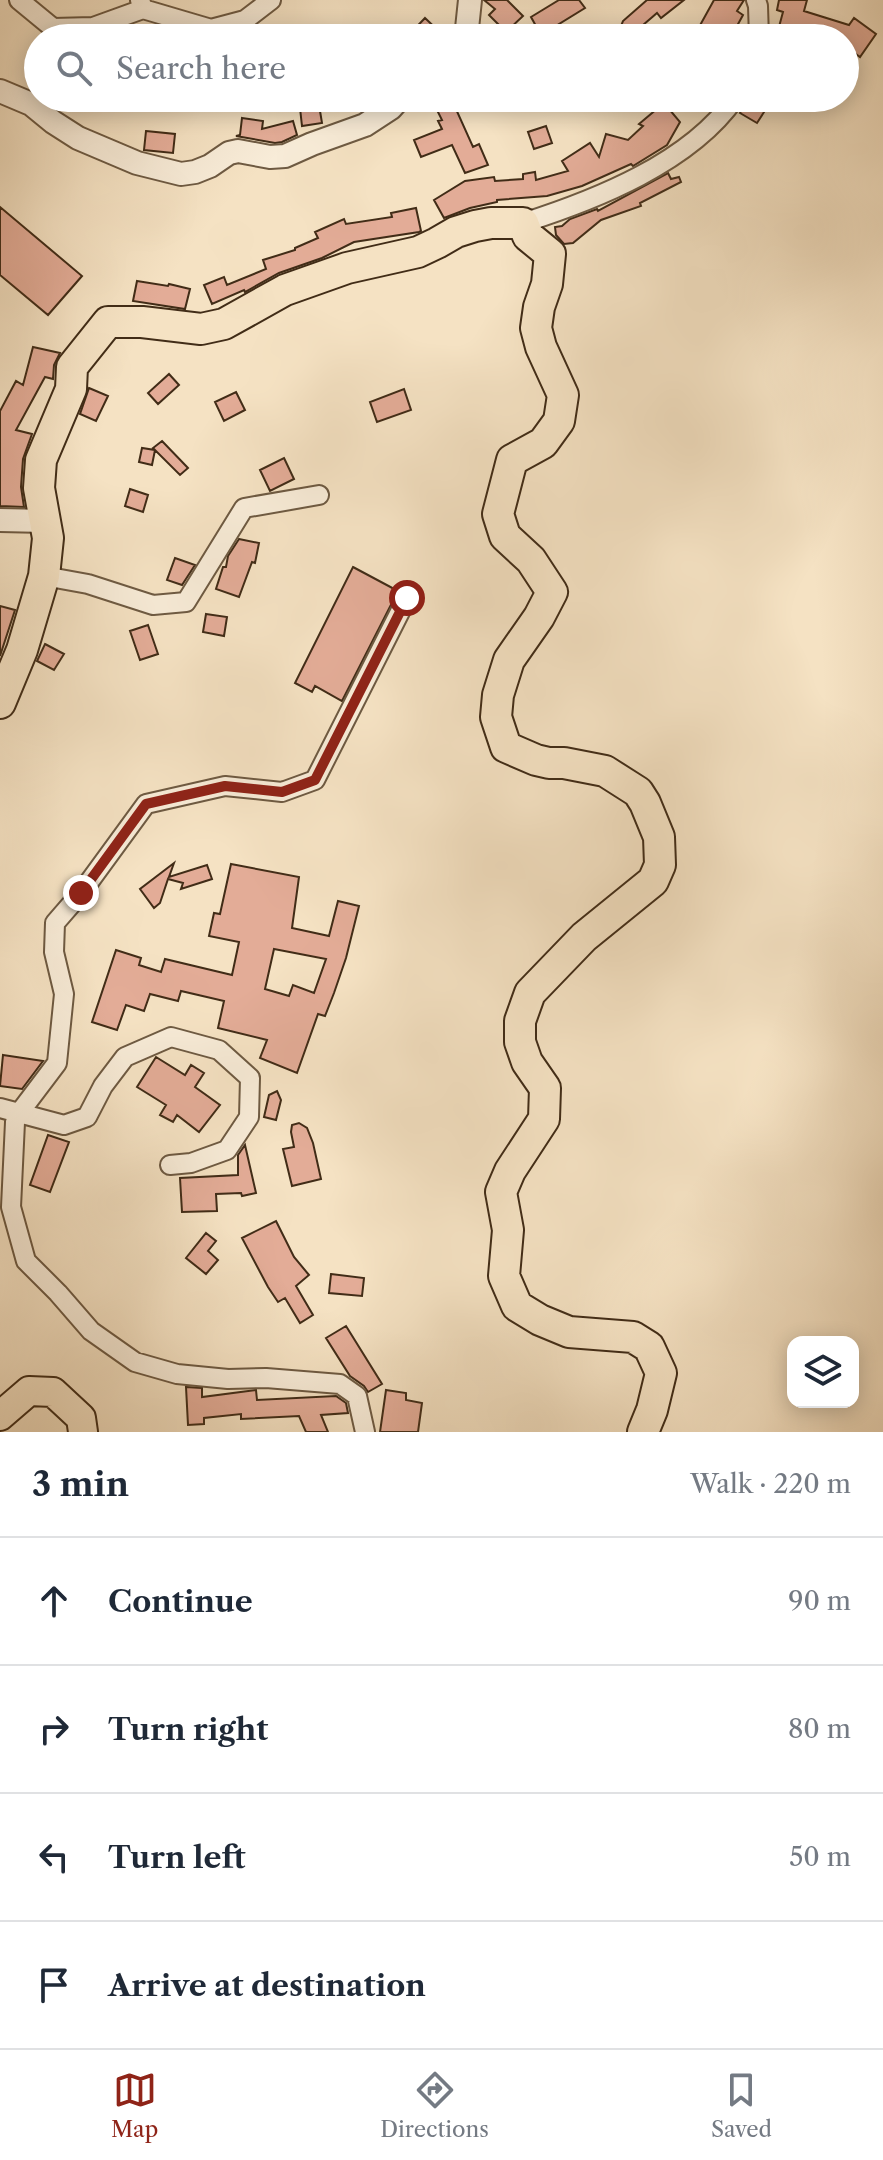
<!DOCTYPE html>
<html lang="en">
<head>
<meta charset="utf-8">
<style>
  :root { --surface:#fff; --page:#f6f6f7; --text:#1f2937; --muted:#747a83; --line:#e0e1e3; --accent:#8f2418 }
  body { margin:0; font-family:"Libre Caslon Text",serif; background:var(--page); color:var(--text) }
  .controls { position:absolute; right:24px; bottom:24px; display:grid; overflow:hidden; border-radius:16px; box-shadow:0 4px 20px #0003 }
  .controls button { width:72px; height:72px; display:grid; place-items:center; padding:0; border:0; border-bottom:2px solid var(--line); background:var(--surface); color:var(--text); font:40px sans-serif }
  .stop { position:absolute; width:24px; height:24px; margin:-18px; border:6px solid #8f2418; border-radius:50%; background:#fff }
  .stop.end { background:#8f2418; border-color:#fff; box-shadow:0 2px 8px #0008 }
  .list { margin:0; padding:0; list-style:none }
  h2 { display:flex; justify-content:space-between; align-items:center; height:104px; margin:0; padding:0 32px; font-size:34px }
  h2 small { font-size:26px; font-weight:400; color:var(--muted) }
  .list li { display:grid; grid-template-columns:52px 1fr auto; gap:24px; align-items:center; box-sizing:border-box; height:128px; padding:0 32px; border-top:2px solid var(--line) }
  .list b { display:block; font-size:30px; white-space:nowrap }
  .list em { font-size:26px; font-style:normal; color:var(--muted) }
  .icon { flex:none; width:44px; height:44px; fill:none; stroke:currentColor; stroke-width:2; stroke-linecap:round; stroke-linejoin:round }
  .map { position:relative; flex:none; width:883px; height:1432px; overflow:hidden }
  .search { position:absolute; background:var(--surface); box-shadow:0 4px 20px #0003; left:24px; right:24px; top:24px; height:88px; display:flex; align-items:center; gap:20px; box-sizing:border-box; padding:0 28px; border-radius:44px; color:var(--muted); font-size:30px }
  .sheet { height:616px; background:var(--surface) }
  nav { display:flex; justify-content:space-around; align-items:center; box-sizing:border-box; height:112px; border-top:2px solid var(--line); background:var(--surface); font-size:22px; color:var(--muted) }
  nav a { display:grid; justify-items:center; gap:4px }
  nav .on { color:var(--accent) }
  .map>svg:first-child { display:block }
  .building { fill:#e3ac97; stroke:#412c17; stroke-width:2; fill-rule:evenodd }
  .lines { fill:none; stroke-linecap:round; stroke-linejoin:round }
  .minor-casing { stroke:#6e5a42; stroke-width:22 }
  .tertiary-casing { stroke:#6e5a42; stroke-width:26 }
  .primary-casing { stroke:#412c17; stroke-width:32 }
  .trunk-casing { stroke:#412c17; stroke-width:34 }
  .minor { stroke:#f8ecd8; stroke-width:18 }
  .tertiary { stroke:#f8ecd8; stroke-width:22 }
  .primary { stroke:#f5e2c3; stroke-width:28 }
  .trunk { stroke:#f5e2c3; stroke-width:30 }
  .route { stroke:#8f2418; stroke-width:10 }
</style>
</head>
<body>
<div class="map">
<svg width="883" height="1432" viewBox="0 0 883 1432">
  <rect width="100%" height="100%" fill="#f5e2c3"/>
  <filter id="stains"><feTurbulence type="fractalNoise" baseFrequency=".0025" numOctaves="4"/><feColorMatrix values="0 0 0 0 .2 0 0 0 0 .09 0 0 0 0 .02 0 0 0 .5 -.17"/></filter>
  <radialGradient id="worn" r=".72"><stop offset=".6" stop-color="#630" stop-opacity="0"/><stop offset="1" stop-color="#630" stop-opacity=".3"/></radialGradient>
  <path class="building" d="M484,0H507L523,16L506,32L489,15L495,9Z
    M559,0H579L585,8L541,35L531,17Z
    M647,0H684L661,18L657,13L628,38H616L623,21Z
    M714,0H744L737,11L743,15L737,26L743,30L739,38H693Z
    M779,0H807L804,11L849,25L854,18L876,34L860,57L845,46V38H776L783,12L777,10Z
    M425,18L446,38H406Z
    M431,98H451L473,147L479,144L488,165L465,173L452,145L421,157L414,140L442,129L438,121L442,120Z
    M749,98H773L757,123L740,113Z
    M664,103L680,122L667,145L633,166L631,164L582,186L547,196L497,200V202L470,208L444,218L434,200L465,181L494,177L495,181L523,179V174L535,172L536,180L568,171L562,161L590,143L599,157L606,134L628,140L643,126L639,124Z
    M319,105L322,123L302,126L300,108Z
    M242,118L263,121L262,129L293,121L297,135L282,142L275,143L236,136L240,135Z
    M546,126L552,143L534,149L528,132Z
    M146,131L175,134L173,153L144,150Z
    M668,173L671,179L679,177L681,182L640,203L641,206L601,220L573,243L564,244L556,235L555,227L562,226L570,219L597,209L598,211Z
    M0,207L82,276L48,315L0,275Z
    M416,208L421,231L419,232L354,242L322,258L279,273L245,292L244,290L212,304L204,285L224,277L227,285L266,269L263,260L295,250V248L318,238L315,232L344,219L346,224L392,217L391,213Z
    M137,281L168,286L169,284L190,289L185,309L133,301Z
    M33,347L60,353L54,365L53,379L45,377L16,430L32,434L23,459L21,487L24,507L0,506V411L16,381L23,385Z
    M169,374L179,385L158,404L148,393Z
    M89,388L108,396L96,421L80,414Z
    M404,389L411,410L377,422L370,402Z
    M236,392L245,410L224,421L215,402Z
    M162,441L188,468L180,475L155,450L152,465L139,462L142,448L155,450L153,448Z
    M284,458L294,479L270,491L260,470Z
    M130,489L148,495L143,512L125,506Z
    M239,539L259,543L255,563L252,562L239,597L216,589L223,567H226L228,556Z
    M175,558L195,565L182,585L167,580Z
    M353,567L398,591L342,701L315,686L312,692L295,683Z
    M0,606L15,610L0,656Z
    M206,614L227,617L224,636L203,632Z
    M148,625L158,654L140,660L130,631Z
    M45,644L64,654L54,670L37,661Z
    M174,863L169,877L207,865L212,879L181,889L183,883L168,879L160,903L154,908L140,889Z
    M231,864L299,877L292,928L329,936L338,901L359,906L346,958L334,993L325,1016L318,1014L297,1073L260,1058L267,1040L218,1028L224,1001L181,991L178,1001L150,994L144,1011L126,1005L117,1030L92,1022L116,950L141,958L139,965L161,972L165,959L232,975L239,942L209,936L214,913L220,914ZM274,949L326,959L314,993L293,985L289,996L265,989Z
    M3,1055L43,1061L22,1089L0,1086Z
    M156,1057L185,1075L191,1065L204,1073L195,1087L220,1105L199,1132L177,1115L173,1122L160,1115L166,1105L137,1087Z
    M277,1091L281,1100L276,1120L264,1117L269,1095Z
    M299,1123L307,1128L313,1143L321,1179L292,1186L283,1149L294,1147L291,1132L292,1125Z
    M48,1135L69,1142L50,1192L30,1185Z
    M245,1145L256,1193L242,1196L241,1193L216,1194L217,1211L182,1212L180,1178L238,1175V1155Z
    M276,1221L294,1257L309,1275L296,1286L313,1315L300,1323L285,1298L278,1302L268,1287L242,1238Z
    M206,1233L216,1241L208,1251L218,1260L206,1274L186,1258Z
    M331,1274L364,1278L362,1296L329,1293Z
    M346,1326L382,1384L368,1392L364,1386L350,1376L326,1338Z
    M186,1387L202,1388V1397L256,1390L257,1400L336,1396L346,1403L348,1413L321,1415L328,1432H306L299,1416L241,1419V1414L204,1418V1424L188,1425Z
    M386,1390L406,1393V1400L422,1403L418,1432H380Z"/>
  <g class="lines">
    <g class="minor-casing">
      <path id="minor" d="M19,0L53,28L93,27L143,9L140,0
        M756,0L758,6L759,38
        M143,9L211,29L245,20L271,0
        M523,223C595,200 690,163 735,98
        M44,576L88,584L153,605L186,602L244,508L319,495
        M0,1108L64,1125L87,1117L103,1086L125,1057L171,1037L219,1050L250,1078L249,1117L227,1150L191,1163L170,1165
        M365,1432L357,1396L340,1384L266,1378L228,1379L177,1374L135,1362L91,1331L58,1293L26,1261L11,1207L15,1122L20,1112L57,1063L64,994L54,952L55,923L81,893L146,804L225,786L282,792L315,780L407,598"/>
    </g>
    <g class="tertiary-casing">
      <path id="tertiary" d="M466,38L470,0
        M0,91L31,104L53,122L78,138L137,163L181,174L195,172L210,166L229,153L238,151L270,157L285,156L312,144L365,125L391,108L400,98
        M0,520L45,521"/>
    </g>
    <g class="primary-casing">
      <path id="primary" d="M0,1416L29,1391L53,1392L81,1418L83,1432"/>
    </g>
    <g class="trunk-casing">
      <path id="trunk" d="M0,703L22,650L44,576L48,538L39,488L41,460L71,389L72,367L108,322H142L201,329L224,324L285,290L347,268L418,252L437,243L456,232L475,226L491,223H523L528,236L550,254L547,284L539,307L536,328L541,347L563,395L559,421L543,443L512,460L498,514L505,536L531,560L552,592L539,617L509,660L498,695L496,717L506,747L536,760L549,763H564L605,771L638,792L645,803L659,837L660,865L653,881L584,937L530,993L520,1021V1042L527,1062L545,1088L544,1119L510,1171L501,1192L508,1230L504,1276L517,1306L540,1320L569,1332L633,1337L649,1347L661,1373L652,1410L643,1432"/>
    </g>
    <use href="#minor" class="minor"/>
    <use href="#tertiary" class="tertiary"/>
    <use href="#primary" class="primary"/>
    <use href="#trunk" class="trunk"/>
  </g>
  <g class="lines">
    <path class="route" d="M81,893L146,804L225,786L282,792L315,780L407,598"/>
  </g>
  <rect width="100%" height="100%" filter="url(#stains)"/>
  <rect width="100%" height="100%" fill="url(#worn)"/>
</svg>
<div class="controls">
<button><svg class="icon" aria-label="layers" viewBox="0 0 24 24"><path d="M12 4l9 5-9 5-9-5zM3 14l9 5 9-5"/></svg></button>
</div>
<div class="stop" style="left:407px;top:598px"></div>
<div class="stop end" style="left:81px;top:893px"></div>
<div class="search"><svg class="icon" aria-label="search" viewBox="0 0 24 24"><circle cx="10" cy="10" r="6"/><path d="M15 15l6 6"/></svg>Search here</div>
</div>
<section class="sheet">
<h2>3 min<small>Walk · 220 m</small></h2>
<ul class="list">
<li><svg class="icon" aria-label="ahead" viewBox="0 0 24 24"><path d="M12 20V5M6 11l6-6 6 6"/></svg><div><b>Continue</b></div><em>90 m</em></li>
<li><svg class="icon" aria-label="right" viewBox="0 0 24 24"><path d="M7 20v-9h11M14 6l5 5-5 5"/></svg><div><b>Turn right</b></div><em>80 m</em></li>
<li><svg class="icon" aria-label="left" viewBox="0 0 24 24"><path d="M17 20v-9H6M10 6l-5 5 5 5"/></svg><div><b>Turn left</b></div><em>50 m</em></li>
<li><svg class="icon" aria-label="arrive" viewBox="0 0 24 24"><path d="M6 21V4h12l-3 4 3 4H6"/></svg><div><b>Arrive at destination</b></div></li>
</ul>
</section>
<nav>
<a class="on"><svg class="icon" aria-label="map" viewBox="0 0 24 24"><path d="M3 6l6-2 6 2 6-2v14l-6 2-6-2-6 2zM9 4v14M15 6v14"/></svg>Map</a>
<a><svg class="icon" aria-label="directions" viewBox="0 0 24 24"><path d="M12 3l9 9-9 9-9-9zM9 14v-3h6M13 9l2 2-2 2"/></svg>Directions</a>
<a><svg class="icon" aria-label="saved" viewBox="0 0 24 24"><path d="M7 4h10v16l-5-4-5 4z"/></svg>Saved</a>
</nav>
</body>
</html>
